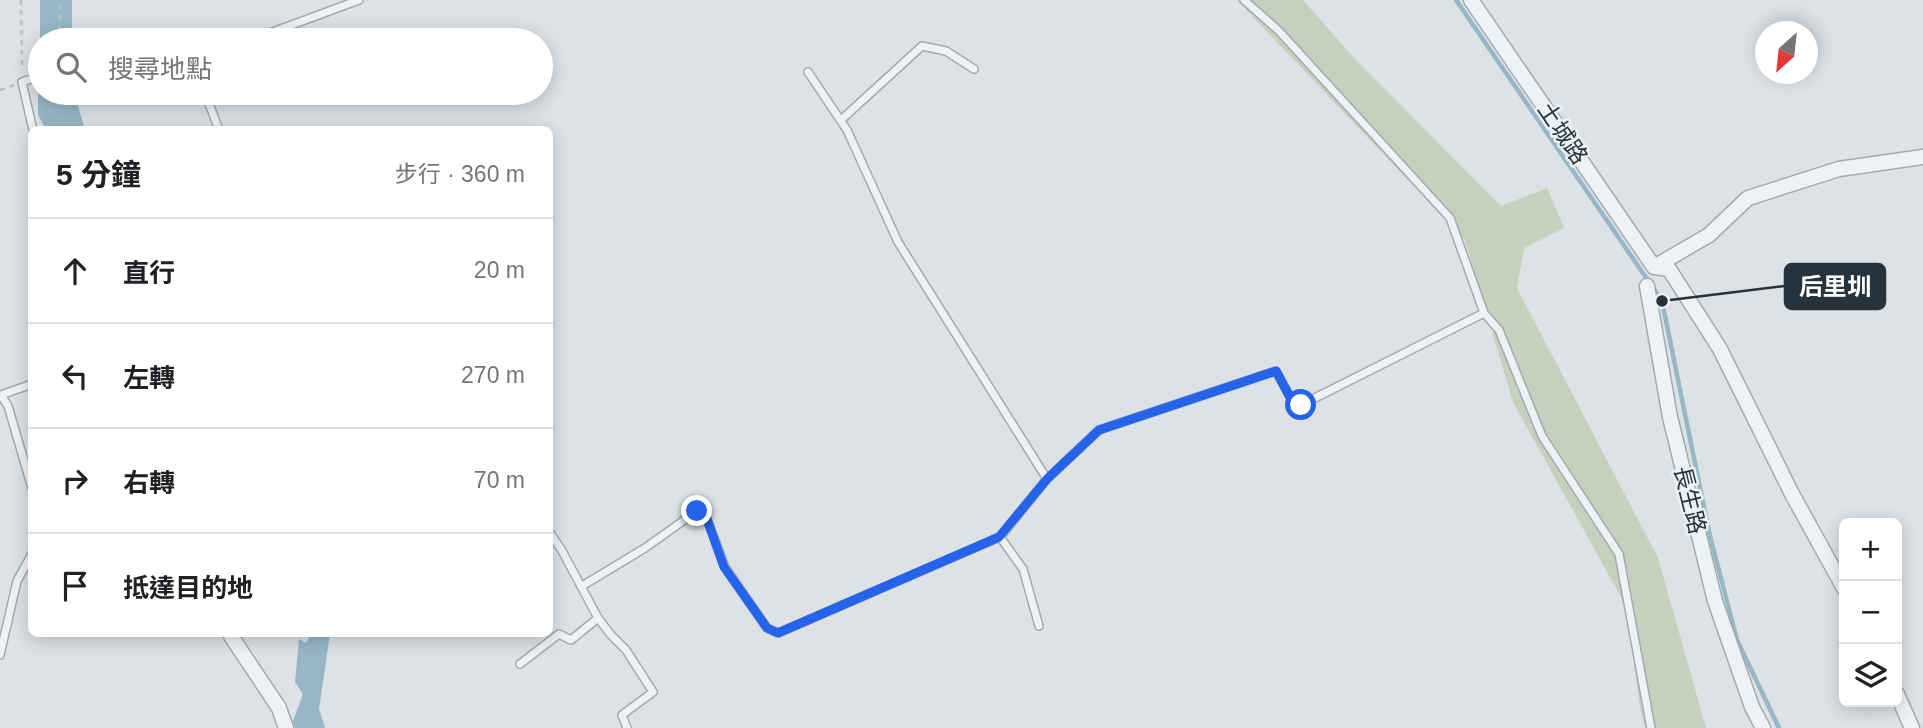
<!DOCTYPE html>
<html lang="zh-TW">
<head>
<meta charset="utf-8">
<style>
  :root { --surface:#fff; --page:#f6f6f6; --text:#202124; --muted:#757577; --line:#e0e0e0 }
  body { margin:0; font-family:Helvetica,"Noto Sans TC",sans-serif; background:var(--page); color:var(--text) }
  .controls { position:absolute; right:21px; bottom:21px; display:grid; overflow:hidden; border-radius:10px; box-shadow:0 4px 18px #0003 }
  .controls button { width:63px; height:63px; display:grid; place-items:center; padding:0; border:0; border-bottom:2px solid var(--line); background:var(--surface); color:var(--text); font:35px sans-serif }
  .compass { position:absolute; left:1755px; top:21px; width:63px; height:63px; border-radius:50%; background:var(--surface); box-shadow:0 4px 18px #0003; rotate:207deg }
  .stop { position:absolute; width:21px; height:21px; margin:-16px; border:5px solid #2563eb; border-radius:50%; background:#fff }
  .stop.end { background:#2563eb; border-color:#fff; box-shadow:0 2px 7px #0008 }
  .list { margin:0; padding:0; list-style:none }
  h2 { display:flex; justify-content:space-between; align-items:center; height:91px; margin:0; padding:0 28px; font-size:30px }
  h2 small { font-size:23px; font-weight:400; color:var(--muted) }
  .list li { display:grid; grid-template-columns:46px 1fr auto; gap:21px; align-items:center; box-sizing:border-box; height:105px; padding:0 28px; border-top:2px solid var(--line) }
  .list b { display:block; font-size:26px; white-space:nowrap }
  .list em { font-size:23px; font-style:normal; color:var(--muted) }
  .icon { flex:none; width:38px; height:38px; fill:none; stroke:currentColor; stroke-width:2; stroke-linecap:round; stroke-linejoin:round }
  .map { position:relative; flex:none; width:1923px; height:728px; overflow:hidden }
  .search { position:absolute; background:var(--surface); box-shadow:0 4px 18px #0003; left:28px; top:28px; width:525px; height:77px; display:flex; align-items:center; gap:18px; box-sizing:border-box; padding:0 24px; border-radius:38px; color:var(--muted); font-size:26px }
  .panel { position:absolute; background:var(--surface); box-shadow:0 4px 18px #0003; left:28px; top:126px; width:525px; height:511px; border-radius:10px }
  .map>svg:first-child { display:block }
  .green { fill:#c5d0bd }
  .water { fill:#97b7c7 }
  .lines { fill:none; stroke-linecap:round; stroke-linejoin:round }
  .stream { stroke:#97b7c7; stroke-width:4.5 }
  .canal { stroke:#97b7c7; stroke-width:14 }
  .service-casing { stroke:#a2aab0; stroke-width:10 }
  .minor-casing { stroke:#a2aab0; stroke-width:17 }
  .path { stroke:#bbc0c5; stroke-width:2.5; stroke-dasharray:5 5; stroke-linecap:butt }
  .service { stroke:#eff2f5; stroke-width:7 }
  .minor { stroke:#eff2f5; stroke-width:14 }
  .route { stroke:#2563eb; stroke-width:9 }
  .labels { text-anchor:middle; stroke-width:5; stroke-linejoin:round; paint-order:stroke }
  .street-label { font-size:23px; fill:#26323c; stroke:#ebf1f4 }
  .leader { fill:none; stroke:#26323c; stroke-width:2.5 }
  .callout-dot { fill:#26323c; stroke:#ebf1f4; stroke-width:2.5 }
  .callout { fill:#26323c; stroke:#26323c; stroke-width:2.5 }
  .callout-label { font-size:24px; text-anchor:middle; font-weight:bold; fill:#fff }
</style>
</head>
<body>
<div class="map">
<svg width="1923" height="728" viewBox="0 0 1923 728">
  <rect width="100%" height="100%" fill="#dce2e6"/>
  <path class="green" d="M1237,0H1303L1354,58L1501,206L1547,188L1564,228L1524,248L1517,288L1658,558L1706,728H1645L1640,709L1627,608L1513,402L1465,240Z"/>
  <path class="water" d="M40,0H72V40H40V51Z
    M46,93H74L85,129H52Z
    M311,634H330L319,709L325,728H295L293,721L303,694L295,682L299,639L306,643Z"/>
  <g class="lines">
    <path class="stream" d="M1456,0L1662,301L1709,532L1737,640L1779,728"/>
    <path class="canal" d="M45,93V113L54,130"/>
    <g class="service-casing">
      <path id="service" d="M1244,0L1279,31L1450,218L1484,313L1499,330L1542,436L1619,554L1651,728
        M251,40L359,0
        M808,72L847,130L898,242L1047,479
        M205,93L219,130
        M841,120L922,46L946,51L974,69
        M33,130L22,82L40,76
        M32,384L1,395L8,406L32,488
        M550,533L561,549L598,618L611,635L626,650L653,692L622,715L627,728
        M1000,537L1023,569L1039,626
        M582,586L645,548L697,511H704L725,567L767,628L778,633L1000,537L1047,479L1099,430L1276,371L1290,397L1301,405L1484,313
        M0,655L17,581L32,554
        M520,664L559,634L571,640L598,618"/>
    </g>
    <g class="minor-casing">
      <path id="minor" d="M1471,0L1654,267
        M1654,267L1669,269L1720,349L1792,494L1844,588
        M1654,267L1709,235L1748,198L1839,169L1923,157
        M1647,286L1670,417L1715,601L1752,707L1763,728
        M231,636L279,708L286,728
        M1897,694L1912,728"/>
    </g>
    <path class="path" d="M21,0L22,70
      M59,40L61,0
      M0,90L14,85"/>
    <use href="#service" class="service"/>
    <use href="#minor" class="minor"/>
  </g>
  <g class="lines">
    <path class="route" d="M697,511H704L724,567L767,628L778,633L999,537L1047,479L1099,430L1276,371L1290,397L1301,405"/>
  </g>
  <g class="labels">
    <g class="street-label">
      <text transform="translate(1563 133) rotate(56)" y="8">土城路</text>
      <text transform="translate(1690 500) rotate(76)" y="8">長生路</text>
    </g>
  </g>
  <path class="leader" d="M1662 301L1785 286"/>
  <circle class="callout-dot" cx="1662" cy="301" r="7"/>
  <rect class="callout" x="1785" y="264" width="100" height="45" rx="7"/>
  <g class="callout-label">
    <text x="1835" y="295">后里圳</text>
  </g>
</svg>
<div class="controls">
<button>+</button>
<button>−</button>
<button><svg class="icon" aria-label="layers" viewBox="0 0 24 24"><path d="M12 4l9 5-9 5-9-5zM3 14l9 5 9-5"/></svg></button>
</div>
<svg class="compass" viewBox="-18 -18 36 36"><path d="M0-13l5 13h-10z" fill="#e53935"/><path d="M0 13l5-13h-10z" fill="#757577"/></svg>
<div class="stop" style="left:1301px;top:405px"></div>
<div class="stop end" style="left:697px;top:511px"></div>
<div class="search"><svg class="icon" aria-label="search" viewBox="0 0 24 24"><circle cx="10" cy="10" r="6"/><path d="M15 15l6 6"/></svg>搜尋地點</div>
<section class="panel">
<h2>5 分鐘<small>步行 · 360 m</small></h2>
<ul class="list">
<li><svg class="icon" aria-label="ahead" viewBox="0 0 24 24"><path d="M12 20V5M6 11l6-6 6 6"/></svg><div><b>直行</b></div><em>20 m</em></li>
<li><svg class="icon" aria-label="left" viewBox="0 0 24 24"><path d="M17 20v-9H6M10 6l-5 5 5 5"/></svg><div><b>左轉</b></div><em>270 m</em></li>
<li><svg class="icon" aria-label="right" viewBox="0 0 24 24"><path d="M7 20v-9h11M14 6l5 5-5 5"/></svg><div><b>右轉</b></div><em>70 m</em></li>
<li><svg class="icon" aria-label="arrive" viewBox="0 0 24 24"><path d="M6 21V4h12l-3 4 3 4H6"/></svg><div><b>抵達目的地</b></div></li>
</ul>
</section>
</div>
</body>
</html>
